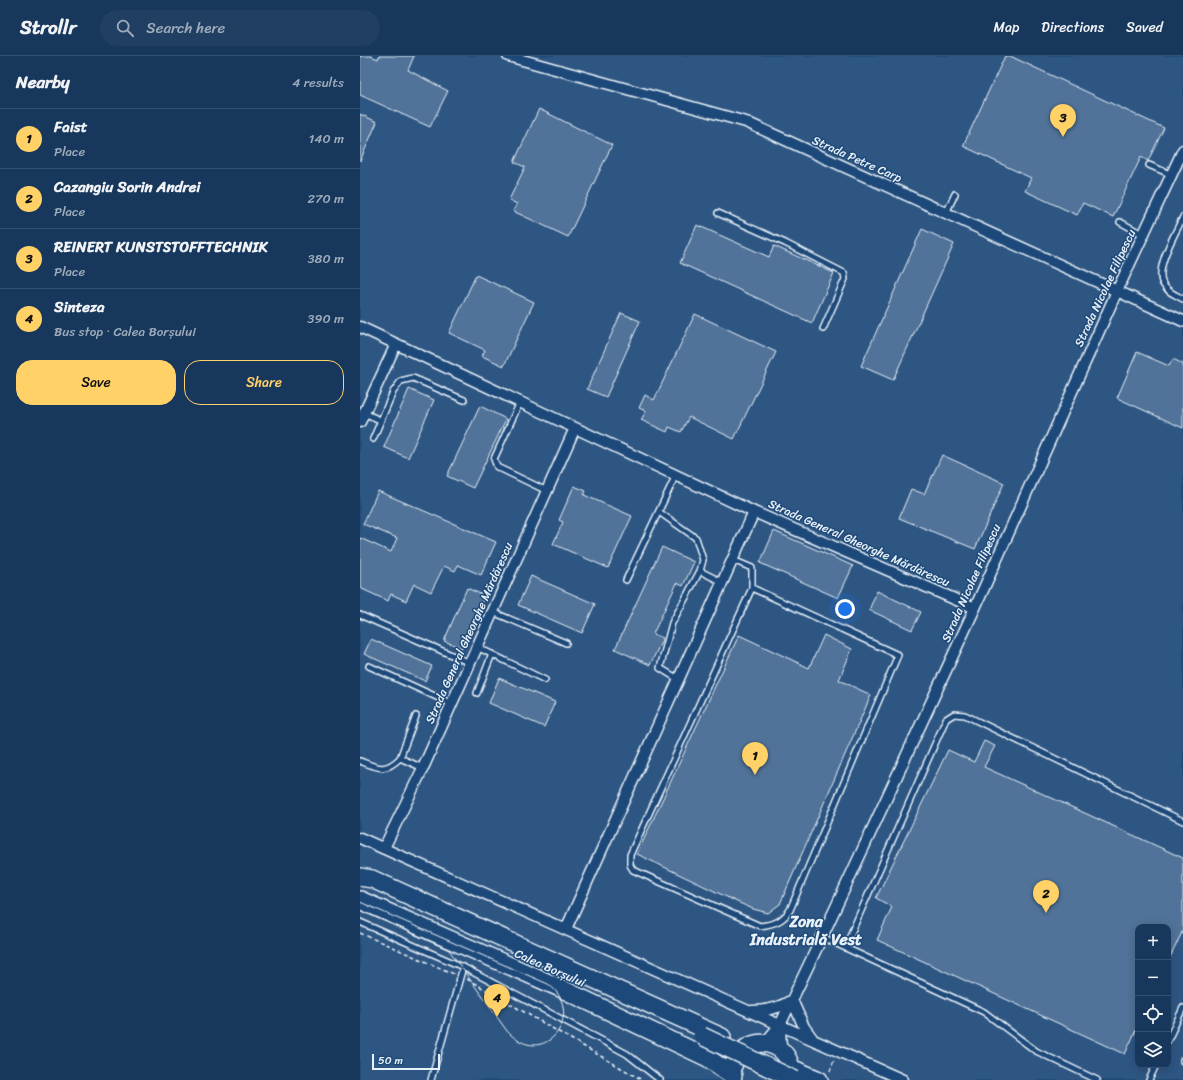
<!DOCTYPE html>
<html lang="en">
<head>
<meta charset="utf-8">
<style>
  :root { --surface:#17385c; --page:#203f62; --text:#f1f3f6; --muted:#9eacbb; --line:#365272; --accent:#ffd166 }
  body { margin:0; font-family:Sriracha,sans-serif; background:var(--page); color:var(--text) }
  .controls { position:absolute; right:12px; bottom:12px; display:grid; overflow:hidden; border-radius:8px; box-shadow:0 2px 10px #0003 }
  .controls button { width:36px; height:36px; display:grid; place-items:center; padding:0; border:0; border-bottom:1px solid var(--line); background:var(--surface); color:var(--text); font:20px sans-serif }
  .scale { position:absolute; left:12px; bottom:10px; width:68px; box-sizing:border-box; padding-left:4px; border:2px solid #e8f1f8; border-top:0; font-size:11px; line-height:14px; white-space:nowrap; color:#e8f1f8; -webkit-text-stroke:3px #1f4a7a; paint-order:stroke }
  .you { position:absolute; left:485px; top:553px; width:14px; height:14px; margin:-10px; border:3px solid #fff; border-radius:50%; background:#1a73e8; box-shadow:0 0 0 6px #1a73e833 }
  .badge { display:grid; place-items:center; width:26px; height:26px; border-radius:50%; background:var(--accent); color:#111; font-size:13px; font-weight:700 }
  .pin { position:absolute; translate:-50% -33px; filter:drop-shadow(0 1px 2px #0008) }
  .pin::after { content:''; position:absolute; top:21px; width:14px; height:12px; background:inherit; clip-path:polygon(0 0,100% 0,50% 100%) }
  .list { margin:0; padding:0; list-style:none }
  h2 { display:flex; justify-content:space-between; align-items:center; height:52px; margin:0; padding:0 16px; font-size:17px }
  h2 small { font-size:13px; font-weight:400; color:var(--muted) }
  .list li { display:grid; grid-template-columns:26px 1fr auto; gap:12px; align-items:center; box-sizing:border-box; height:60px; padding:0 16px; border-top:1px solid var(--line) }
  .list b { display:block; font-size:15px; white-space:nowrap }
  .list p { margin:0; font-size:13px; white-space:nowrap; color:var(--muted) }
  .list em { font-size:13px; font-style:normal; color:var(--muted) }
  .actions { display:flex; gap:8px; padding:12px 16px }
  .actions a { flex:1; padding:9px 0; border:1px solid var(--accent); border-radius:16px; text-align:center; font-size:14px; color:var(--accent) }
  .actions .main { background:var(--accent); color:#111 }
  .icon { flex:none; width:22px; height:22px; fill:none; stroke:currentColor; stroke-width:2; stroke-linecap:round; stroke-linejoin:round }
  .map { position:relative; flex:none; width:823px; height:1024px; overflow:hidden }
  header { display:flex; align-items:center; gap:24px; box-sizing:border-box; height:56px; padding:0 20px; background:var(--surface); border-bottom:1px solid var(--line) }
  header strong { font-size:19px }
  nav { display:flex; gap:22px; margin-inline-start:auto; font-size:14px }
  .search { width:280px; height:36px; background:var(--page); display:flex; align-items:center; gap:10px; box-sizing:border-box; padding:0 14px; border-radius:22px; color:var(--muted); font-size:15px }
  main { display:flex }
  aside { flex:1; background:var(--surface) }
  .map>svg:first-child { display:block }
  .built { fill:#2e5683; fill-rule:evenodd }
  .building { fill:#517399; stroke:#e8f1f8 }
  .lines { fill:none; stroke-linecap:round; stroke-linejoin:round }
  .service-casing { stroke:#e8f1f8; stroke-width:8 }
  .minor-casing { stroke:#e8f1f8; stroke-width:13 }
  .primary-casing { stroke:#e8f1f8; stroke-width:20 }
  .path { stroke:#e8f1f8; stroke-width:1.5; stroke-dasharray:4 3; stroke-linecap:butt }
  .service { stroke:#1f4a7a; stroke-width:5 }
  .minor { stroke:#1f4a7a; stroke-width:10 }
  .primary { stroke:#1f4a7a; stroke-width:17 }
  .tram { stroke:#e8f1f8; stroke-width:1 }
  .primary-bridge-casing { stroke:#e8f1f8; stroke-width:20; stroke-linecap:butt }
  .primary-bridge { stroke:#1f4a7a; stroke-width:17 }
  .labels { text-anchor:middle; stroke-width:3; stroke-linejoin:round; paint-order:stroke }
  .street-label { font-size:12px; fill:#e8f1f8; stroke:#1f4a7a }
  .district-label { font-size:16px; font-weight:bold; fill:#e8f1f8; stroke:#1f4a7a }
</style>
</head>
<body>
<header>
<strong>Strollr</strong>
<div class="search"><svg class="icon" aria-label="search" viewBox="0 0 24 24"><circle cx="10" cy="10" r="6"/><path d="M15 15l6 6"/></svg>Search here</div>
<nav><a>Map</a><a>Directions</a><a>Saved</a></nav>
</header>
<main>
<aside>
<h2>Nearby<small>4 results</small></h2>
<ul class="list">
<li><span class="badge">1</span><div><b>Faist</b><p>Place</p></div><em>140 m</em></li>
<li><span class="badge">2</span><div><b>Cazangiu Sorin Andrei</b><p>Place</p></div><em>270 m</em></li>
<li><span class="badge">3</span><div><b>REINERT KUNSTSTOFFTECHNIK</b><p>Place</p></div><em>380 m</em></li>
<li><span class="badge">4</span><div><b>Sinteza</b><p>Bus stop · Calea Borșului</p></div><em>390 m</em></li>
</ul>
<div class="actions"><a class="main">Save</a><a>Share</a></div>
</aside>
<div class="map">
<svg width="823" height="1024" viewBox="0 0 823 1024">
  <rect width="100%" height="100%" fill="#1f4a7a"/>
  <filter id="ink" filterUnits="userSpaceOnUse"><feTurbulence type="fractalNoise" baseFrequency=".025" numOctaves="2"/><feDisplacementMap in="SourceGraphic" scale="8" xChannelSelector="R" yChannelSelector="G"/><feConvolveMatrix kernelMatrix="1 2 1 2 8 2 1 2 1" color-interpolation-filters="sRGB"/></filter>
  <g filter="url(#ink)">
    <path class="built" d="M0,0H823V1024H0ZM778,871H808V1009H778Z"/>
    <path class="building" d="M0,0H11L18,3L19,0H54L48,14L88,35L70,71L0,39Z
      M645,0H650L804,72L788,105L781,101L753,161L723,147L717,159L665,135L671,122L603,90Z
      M179,53L252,89L208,181L153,155L157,148L149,144L165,111L154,106Z
      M0,58L17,66L0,105Z
      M337,169L409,201L414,190L474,217L452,267L320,207Z
      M562,173L594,188L533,324L501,310Z
      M116,219L174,246L144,310L122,300L125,294L89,277Z
      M261,257L280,265L246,341L227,333Z
      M335,258L416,296L374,383L329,361L321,376L309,371L307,376L281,364L286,355L279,352L285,339L294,344Z
      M777,296L809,310L813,303L823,308V372L757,342Z
      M49,333L74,344L48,402L24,391Z
      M120,350L146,363L113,432L87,420Z
      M582,399L644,427L615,493L539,462L551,433L564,438Z
      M214,430L226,435L224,439L272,460L248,512L193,488L203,466L199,464Z
      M18,435L136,486L121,519L98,509L95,515L84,510L71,536L54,528L46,545L31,538L28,545L0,532V482L31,496L37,482L3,468Z
      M414,475L493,510L478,542L400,507Z
      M302,491L334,506L323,530L317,527L293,578L303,582L290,609L255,593Z
      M171,520L235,548L222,577L158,549Z
      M107,532L125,540L102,592L84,585Z
      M517,535L561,556L552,574L509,554Z
      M379,579L449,612L464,579L492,593L479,624L511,639L420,848L408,857L393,853L375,845L277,798Z
      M11,583L72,610L65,625L4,598Z
      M139,622L195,646L184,671L129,647Z
      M624,685L635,690L624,711L823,802V874L808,906V871H778V970L765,998L517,884L532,851L516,842L588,694L614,706Z"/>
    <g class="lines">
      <g class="service-casing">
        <path id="service" d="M789,109L812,119
          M358,157L425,187L484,217L485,223L463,273
          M586,157L595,138
          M823,161C816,176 794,213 803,228C807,236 816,239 823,243
          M760,166L784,179
          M160,346L134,403L137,411L187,435
          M4,357L20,364
          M13,383L33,336L41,325L53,322L104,344
          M299,456L336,482L343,504L340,515L312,567L300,612L318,623
          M373,504L392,512V532L270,799V809L273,814L400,870C414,868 422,866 430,854L538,599L392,532
          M340,515L362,526
          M266,524L316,419
          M133,556L206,587
          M0,559L110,607
          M117,591L185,624
          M9,610L92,648
          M117,637L132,598
          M40,702L56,660
          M0,705C18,712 25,717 40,702L63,712
          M0,866L103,911L241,984L267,998L300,1024
          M462,881L624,956L676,995L737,1024
          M485,891L586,663L594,658L605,659L823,765
          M808,984L823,952
          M823,1005V1004
          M71,1024L103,911
          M789,1024L796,1009"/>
      </g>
      <g class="minor-casing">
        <path id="minor" d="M148,0L386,66L823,265
          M0,271L394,456L615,552
          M0,366L36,288
          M0,782L543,1024
          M24,792L63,712L215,372
          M206,873L394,456
          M392,955C407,955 420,952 432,944L444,971L452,982
          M420,969L421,994
          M405,987L420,969L462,881L615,552L757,235L823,94"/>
      </g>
      <g class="primary-casing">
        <path id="primary" d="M0,821L12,823L362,981
          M0,844L198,931L348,1002L373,1020
          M373,1010C385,972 438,985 430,1024
          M431,1012L459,1024"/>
      </g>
      <path class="path" d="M0,877L94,918
        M107,923L282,1024
        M470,1015L474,1004"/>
      <use href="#service" class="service"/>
      <use href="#minor" class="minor"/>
      <use href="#primary" class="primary"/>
      <path class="tram" d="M0,846L188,928C227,956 185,1016 147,975L89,894L0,854"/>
      <g class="primary-bridge-casing">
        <path id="primary-bridge" d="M342,980L435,1024"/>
      </g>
      <use href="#primary-bridge" class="primary-bridge"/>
    </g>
  </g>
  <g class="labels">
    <g class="street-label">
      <text transform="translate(497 103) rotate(24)" y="4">Strada Petre Carp</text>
      <text transform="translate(745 232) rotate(-65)" y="4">Strada Nicolae Filipescu</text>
      <text transform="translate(499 487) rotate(24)" y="4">Strada General Gheorghe Mărdărescu</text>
      <text transform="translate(611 527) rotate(-66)" y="4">Strada Nicolae Filipescu</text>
      <text transform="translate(109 577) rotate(-66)" y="4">Strada General Gheorghe Mărdărescu</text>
      <text transform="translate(190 912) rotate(24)" y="4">Calea Borșului</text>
    </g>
    <g class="district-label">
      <text x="446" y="871">Zona<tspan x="446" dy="18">Industrială Vest</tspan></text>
    </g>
  </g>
</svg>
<div class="controls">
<button>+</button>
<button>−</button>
<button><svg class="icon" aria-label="locate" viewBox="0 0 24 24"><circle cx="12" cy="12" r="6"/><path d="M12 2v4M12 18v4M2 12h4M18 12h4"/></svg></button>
<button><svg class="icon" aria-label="layers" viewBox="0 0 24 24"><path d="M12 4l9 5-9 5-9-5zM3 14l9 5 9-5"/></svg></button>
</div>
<div class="scale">50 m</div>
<div class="you"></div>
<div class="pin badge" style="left:395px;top:719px">1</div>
<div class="pin badge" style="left:686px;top:857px">2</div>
<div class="pin badge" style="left:703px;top:81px">3</div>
<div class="pin badge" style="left:137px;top:961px">4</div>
</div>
</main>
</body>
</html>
